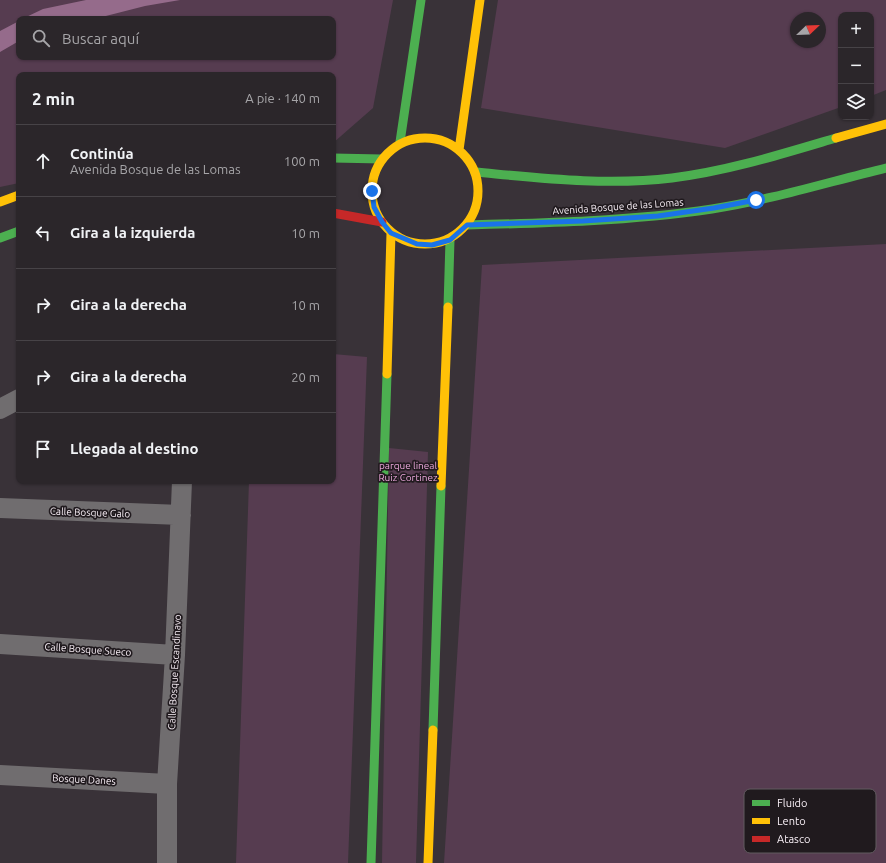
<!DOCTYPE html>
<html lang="es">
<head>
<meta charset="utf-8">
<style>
  :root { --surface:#2b262a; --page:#373236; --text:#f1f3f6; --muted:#a6a5a8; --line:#474347 }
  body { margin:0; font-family:Ubuntu,sans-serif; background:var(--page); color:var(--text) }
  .controls { position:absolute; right:12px; top:12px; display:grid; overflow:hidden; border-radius:8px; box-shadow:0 1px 3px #0004 }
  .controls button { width:36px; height:36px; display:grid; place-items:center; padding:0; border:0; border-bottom:1px solid var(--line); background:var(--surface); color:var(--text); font:20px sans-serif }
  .compass { position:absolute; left:790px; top:12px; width:36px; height:36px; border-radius:50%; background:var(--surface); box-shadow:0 1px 3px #0004; rotate:67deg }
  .stop { position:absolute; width:12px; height:12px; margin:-9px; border:3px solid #1a73e8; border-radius:50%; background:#fff }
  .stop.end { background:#1a73e8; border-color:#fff; box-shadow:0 1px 4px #0008 }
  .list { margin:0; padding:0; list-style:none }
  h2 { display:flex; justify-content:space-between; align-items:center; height:52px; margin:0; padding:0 16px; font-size:17px }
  h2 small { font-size:13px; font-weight:400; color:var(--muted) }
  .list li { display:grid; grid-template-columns:26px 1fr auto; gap:12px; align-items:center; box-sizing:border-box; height:72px; padding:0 16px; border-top:1px solid var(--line) }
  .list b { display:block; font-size:15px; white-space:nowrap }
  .list p { margin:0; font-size:13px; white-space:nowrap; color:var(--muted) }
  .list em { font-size:13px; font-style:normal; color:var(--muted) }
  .icon { flex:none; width:22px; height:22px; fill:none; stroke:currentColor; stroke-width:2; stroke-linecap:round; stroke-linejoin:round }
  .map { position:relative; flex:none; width:886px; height:863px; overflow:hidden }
  .search { position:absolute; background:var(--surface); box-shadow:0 1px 3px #0004; left:16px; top:16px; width:320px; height:44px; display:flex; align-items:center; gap:10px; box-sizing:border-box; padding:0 14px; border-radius:8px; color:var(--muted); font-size:15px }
  .panel { position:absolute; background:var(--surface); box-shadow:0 1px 3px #0004; left:16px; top:72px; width:320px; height:412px; border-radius:8px }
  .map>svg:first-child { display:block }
  .green { fill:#563c50; fill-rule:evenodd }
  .water { fill:#956b8b }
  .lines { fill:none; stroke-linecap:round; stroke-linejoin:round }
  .street { stroke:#706d6f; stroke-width:20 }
  .fast { stroke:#4caf50; stroke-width:9 }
  .slow { stroke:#ffc107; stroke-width:9 }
  .jam { stroke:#c62828; stroke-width:9 }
  .route { stroke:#1a73e8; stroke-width:5 }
  .labels { text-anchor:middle; stroke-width:3.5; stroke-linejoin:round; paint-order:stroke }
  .street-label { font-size:10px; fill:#f9f0f7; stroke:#201a1e }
  .park-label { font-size:10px; fill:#eca8dc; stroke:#201a1e }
  .key { fill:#201a1e; stroke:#615a5f; stroke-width:1 }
  .key-label { font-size:11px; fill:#f9f0f7 }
</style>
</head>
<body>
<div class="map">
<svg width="886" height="863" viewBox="0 0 886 863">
  <rect width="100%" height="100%" fill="#393238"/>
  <path class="green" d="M0,0H393L373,108L333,143V75H19V183L0,187ZM19,19H333V57H19Z
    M498,0H886V90L871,96V15H841V107L725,148L481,108ZM796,18H820V42H796Z
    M886,244V863H444L482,265Z
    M333,354L367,357L348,863H236L249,481H333Z
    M389,448L428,452L416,863H382Z"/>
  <path class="water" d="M86,0H180L145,6L94,19H22L43,9Z
    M19,21V41L0,52V31Z"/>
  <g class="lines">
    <path class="street" d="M0,409L19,399
      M0,508L181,515
      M0,644L175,655
      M0,775L167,784
      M167,863V784L175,655L182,481"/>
    <path class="fast" d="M400,142L421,0
      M333,158L382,159
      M475,172C540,178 606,186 672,178C728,171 782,154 836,138
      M467,225C549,223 631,221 712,209C771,200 828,182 886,168
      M0,238L19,231
      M448,307L450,240
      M433,730L441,486
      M371,863L387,374"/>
    <path class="slow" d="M372 191a53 53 0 1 1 106 0a53 53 0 1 1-106 0Z
      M836,138L886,124
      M459,150L480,0
      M0,202L19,195
      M387,374L391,233
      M441,486L448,307
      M428,863L433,730"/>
    <path class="jam" d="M333,213L382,222"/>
  </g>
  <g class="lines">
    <path class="route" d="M372,191L374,207L382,222L391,233L417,244L432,245L450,240L467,225L583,221L658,216L714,208L756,200"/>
  </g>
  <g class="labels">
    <g class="street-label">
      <text transform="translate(618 206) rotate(-4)" y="4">Avenida Bosque de las Lomas</text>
      <text transform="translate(90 512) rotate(2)" y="4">Calle Bosque Galo</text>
      <text transform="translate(88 649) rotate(4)" y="4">Calle Bosque Sueco</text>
      <text transform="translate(174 672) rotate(-87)" y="4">Calle Bosque Escandinavo</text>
      <text transform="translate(84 779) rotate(3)" y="4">Bosque Danes</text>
    </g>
    <g class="park-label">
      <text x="408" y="469">parque lineal<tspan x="408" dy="12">Ruiz Cortinez</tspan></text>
    </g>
  </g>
  <rect x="744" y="789" width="132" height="64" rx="6" class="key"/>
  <rect x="752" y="800" width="18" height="6" fill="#4caf50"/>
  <rect x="752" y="818" width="18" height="6" fill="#ffc107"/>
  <rect x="752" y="836" width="18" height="6" fill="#c62828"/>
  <g class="key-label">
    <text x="777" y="807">Fluido</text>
    <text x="777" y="825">Lento</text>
    <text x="777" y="843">Atasco</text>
  </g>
</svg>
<div class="controls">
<button>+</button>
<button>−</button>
<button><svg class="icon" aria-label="layers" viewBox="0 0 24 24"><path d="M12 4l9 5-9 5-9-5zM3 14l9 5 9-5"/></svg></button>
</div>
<svg class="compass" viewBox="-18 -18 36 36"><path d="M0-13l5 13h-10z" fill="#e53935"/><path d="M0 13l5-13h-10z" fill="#a6a5a8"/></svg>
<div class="stop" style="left:756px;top:200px"></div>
<div class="stop end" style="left:372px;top:191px"></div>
<div class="search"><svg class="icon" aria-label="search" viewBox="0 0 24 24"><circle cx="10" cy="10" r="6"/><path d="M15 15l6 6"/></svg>Buscar aquí</div>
<section class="panel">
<h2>2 min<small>A pie · 140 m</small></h2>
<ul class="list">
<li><svg class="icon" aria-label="ahead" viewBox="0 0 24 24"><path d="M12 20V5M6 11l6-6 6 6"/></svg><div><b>Continúa</b><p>Avenida Bosque de las Lomas</p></div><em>100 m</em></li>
<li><svg class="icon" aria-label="left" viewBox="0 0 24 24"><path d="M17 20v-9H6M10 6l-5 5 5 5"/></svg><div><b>Gira a la izquierda</b></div><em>10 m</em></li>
<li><svg class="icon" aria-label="right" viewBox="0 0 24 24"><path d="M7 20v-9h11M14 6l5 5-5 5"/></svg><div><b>Gira a la derecha</b></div><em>10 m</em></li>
<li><svg class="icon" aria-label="right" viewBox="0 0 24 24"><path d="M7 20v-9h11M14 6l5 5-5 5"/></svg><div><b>Gira a la derecha</b></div><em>20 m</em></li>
<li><svg class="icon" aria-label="arrive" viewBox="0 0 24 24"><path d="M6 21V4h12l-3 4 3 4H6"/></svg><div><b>Llegada al destino</b></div></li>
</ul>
</section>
</div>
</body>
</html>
